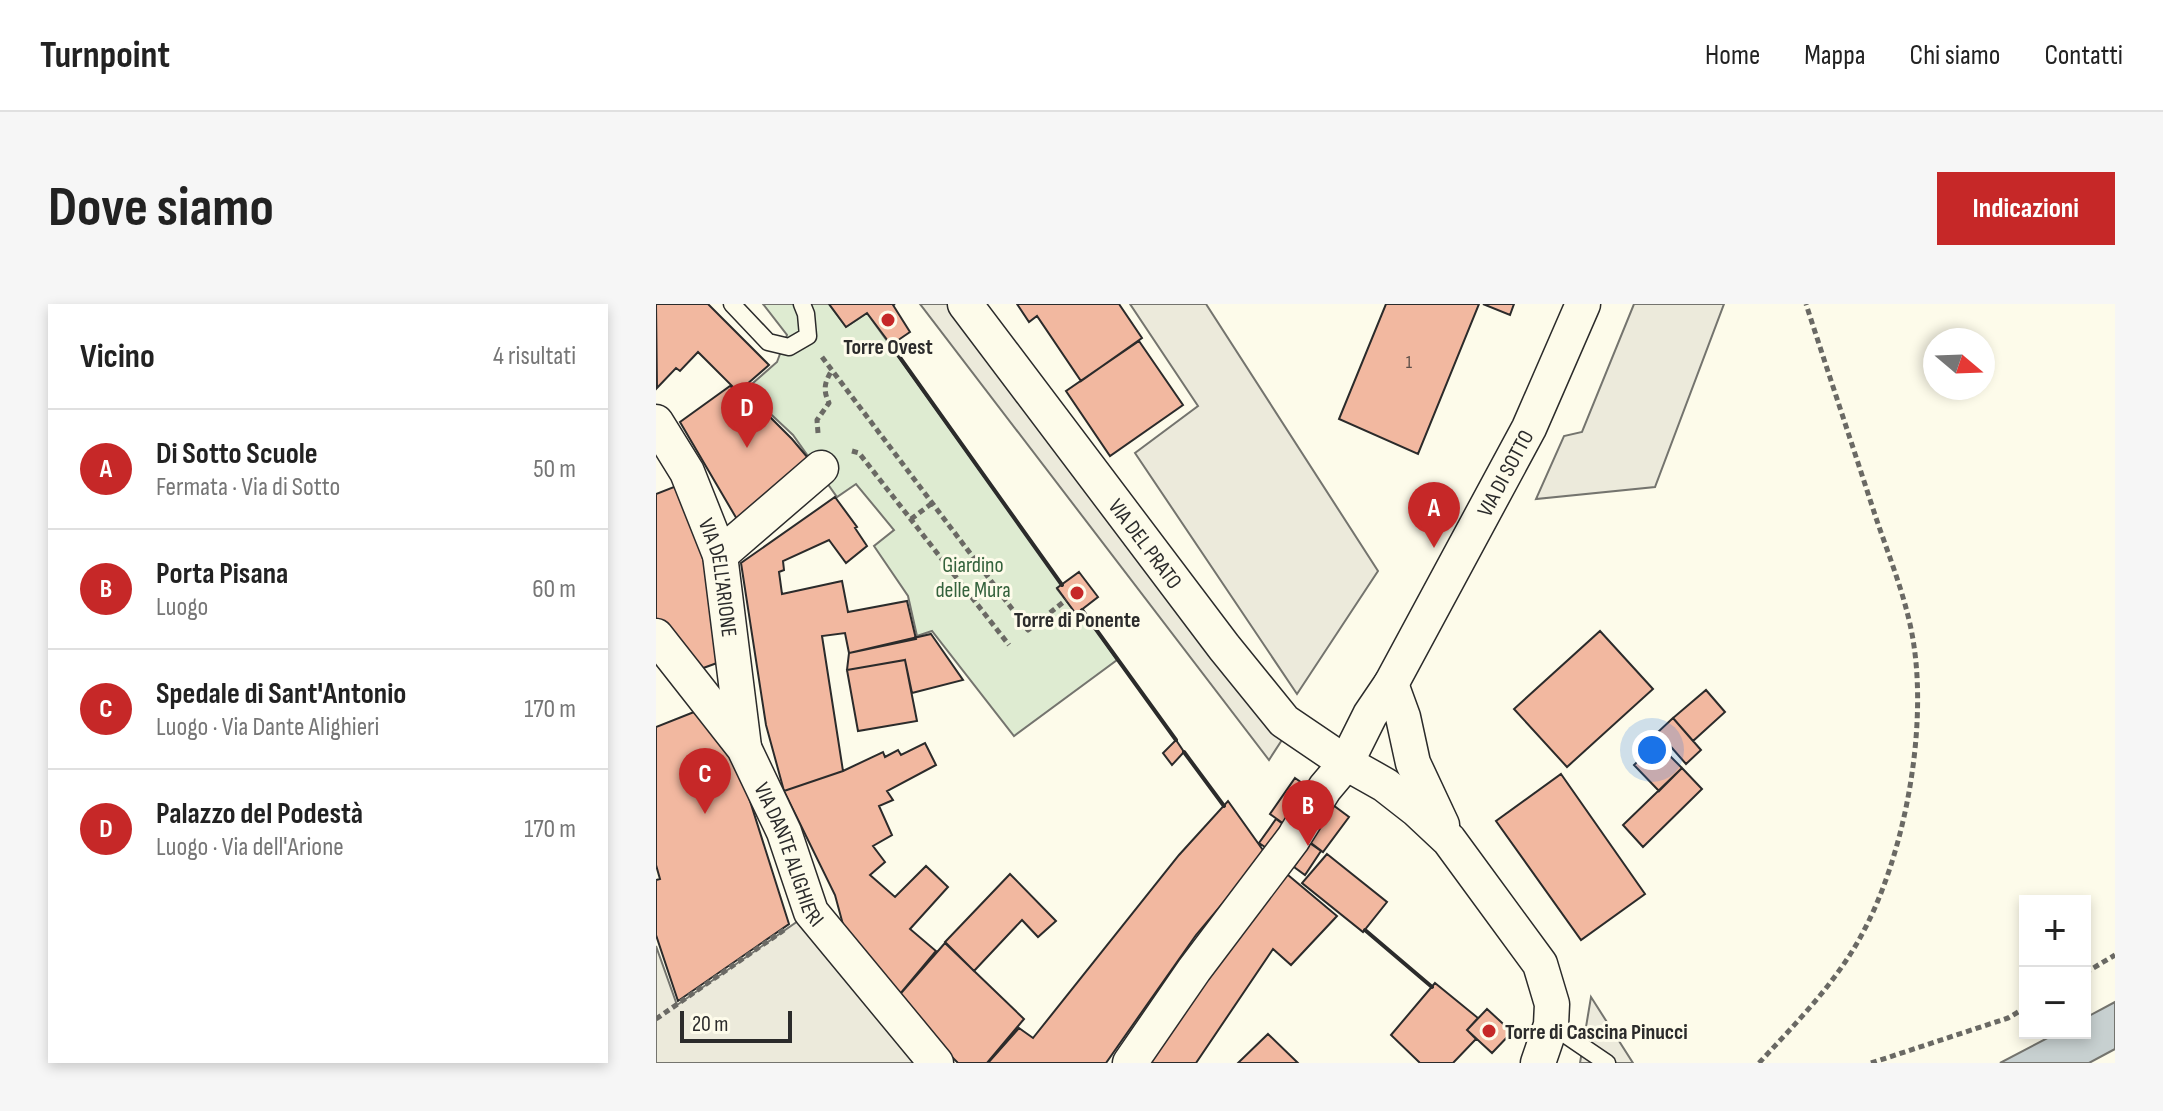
<!DOCTYPE html>
<html lang="it">
<head>
<meta charset="utf-8">
<style>
  :root { --surface:#fff; --page:#f6f6f6; --text:#222; --muted:#767676; --line:#e0e0e0; --accent:#c62828 }
  body { margin:0; font-family:"Sofia Sans Condensed",sans-serif; background:var(--page); color:var(--text) }
  .controls { position:absolute; right:24px; bottom:24px; display:grid; overflow:hidden; border-radius:0px; box-shadow:0 4px 12px #0003 }
  .controls button { width:72px; height:72px; display:grid; place-items:center; padding:0; border:0; border-bottom:2px solid var(--line); background:var(--surface); color:var(--text); font:40px sans-serif }
  .compass { position:absolute; left:1267px; top:24px; width:72px; height:72px; border-radius:50%; background:var(--surface); box-shadow:0 4px 12px #0003; rotate:109deg }
  .scale { position:absolute; left:24px; bottom:20px; width:112px; box-sizing:border-box; padding-left:8px; border:4px solid #2b2b2b; border-top:0; font-size:22px; line-height:28px; white-space:nowrap; color:#2b2b2b; -webkit-text-stroke:6px #fdfbea; paint-order:stroke }
  .you { position:absolute; left:996px; top:446px; width:28px; height:28px; margin:-20px; border:6px solid #fff; border-radius:50%; background:#1a73e8; box-shadow:0 0 0 12px #1a73e833 }
  .badge { display:grid; place-items:center; width:52px; height:52px; border-radius:50%; background:var(--accent); color:#fff; font-size:26px; font-weight:700 }
  .pin { position:absolute; translate:-50% -66px; filter:drop-shadow(0 2px 4px #0008) }
  .pin::after { content:''; position:absolute; top:42px; width:28px; height:24px; background:inherit; clip-path:polygon(0 0,100% 0,50% 100%) }
  .list { margin:0; padding:0; list-style:none }
  h2 { display:flex; justify-content:space-between; align-items:center; height:104px; margin:0; padding:0 32px; font-size:34px }
  h2 small { font-size:26px; font-weight:400; color:var(--muted) }
  .list li { display:grid; grid-template-columns:52px 1fr auto; gap:24px; align-items:center; box-sizing:border-box; height:120px; padding:0 32px; border-top:2px solid var(--line) }
  .list b { display:block; font-size:30px; white-space:nowrap }
  .list p { margin:0; font-size:26px; white-space:nowrap; color:var(--muted) }
  .list em { font-size:26px; font-style:normal; color:var(--muted) }
  .map { position:relative; flex:none; width:1459px; height:759px; overflow:hidden; border-radius:0px }
  header { display:flex; align-items:center; gap:48px; box-sizing:border-box; height:112px; padding:0 40px; background:var(--surface); border-bottom:2px solid var(--line) }
  header strong { font-size:38px }
  nav { display:flex; gap:44px; margin-inline-start:auto; font-size:28px }
  .intro { display:flex; align-items:center; justify-content:space-between; box-sizing:border-box; height:192px; padding:0 48px }
  h1 { margin:0; font-size:56px }
  .button { padding:20px 36px; border-radius:0px; background:var(--accent); color:#fff; font-size:28px; font-weight:700 }
  main { display:flex; gap:48px; padding:0 48px }
  aside { flex:1; background:var(--surface); border-radius:0px; box-shadow:0 4px 12px #0003 }
  .map>svg:first-child { display:block }
  .green { fill:#deebd1; stroke:#74746e; stroke-width:2 }
  .parking { fill:#eceadb; stroke:#74746e; stroke-width:2 }
  .water { fill:#c7d0d0; stroke:#74746e; stroke-width:2 }
  .building { fill:#f2b8a0; stroke:#2b2b2b; stroke-width:2 }
  .lines { fill:none; stroke-linecap:round; stroke-linejoin:round }
  .lane-casing { stroke:#2b2b2b; stroke-width:19 }
  .street-casing { stroke:#2b2b2b; stroke-width:37 }
  .path { stroke:#6a6964; stroke-width:5; stroke-dasharray:6 4; stroke-linecap:butt }
  .lane { stroke:#fdfbea; stroke-width:16 }
  .street { stroke:#fdfbea; stroke-width:34 }
  .wall { stroke:#2b2b2b; stroke-width:4 }
  .poi-dot { fill:#c62828; stroke:#fdfbea; stroke-width:3 }
  .labels { text-anchor:middle; stroke-width:6; stroke-linejoin:round; paint-order:stroke }
  .number-label { font-size:18px; fill:#5d4e48 }
  .poi-label { font-size:22px; font-weight:bold; fill:#2b2b2b; stroke:#fdfbea }
  .street-label { font-size:22px; fill:#2b2b2b; stroke:#fdfbea }
  .park-label { font-size:22px; fill:#34623c; stroke:#fdfbea }
</style>
</head>
<body>
<header>
<strong>Turnpoint</strong>
<nav><a>Home</a><a>Mappa</a><a>Chi siamo</a><a>Contatti</a></nav>
</header>
<div class="intro"><h1>Dove siamo</h1><a class="button">Indicazioni</a></div>
<main>
<aside>
<h2>Vicino<small>4 risultati</small></h2>
<ul class="list">
<li><span class="badge">A</span><div><b>Di Sotto Scuole</b><p>Fermata · Via di Sotto</p></div><em>50 m</em></li>
<li><span class="badge">B</span><div><b>Porta Pisana</b><p>Luogo</p></div><em>60 m</em></li>
<li><span class="badge">C</span><div><b>Spedale di Sant'Antonio</b><p>Luogo · Via Dante Alighieri</p></div><em>170 m</em></li>
<li><span class="badge">D</span><div><b>Palazzo del Podestà</b><p>Luogo · Via dell'Arione</p></div><em>170 m</em></li>
</ul>
</aside>
<div class="map">
<svg width="1459" height="759" viewBox="0 0 1459 759">
  <rect width="100%" height="100%" fill="#fdfbea"/>
  <path class="green" d="M107,0H173L190,23L211,9L406,281L401,285L420,309L426,306L461,356L358,432L276,327L261,332L252,292L218,242L238,226L200,180L181,193L137,131L89,86L121,58L131,31Z"/>
  <path class="parking" d="M264,0H309L635,422L613,456Z
    M474,0H550L722,267L641,390L479,149L542,102Z
    M978,0H1068L999,183L880,195L908,132L926,128Z
    M155,608L280,759H0V642L21,701Z
    M935,693L977,759H924Z"/>
  <path class="water" d="M1459,698V745L1433,759H1344L1401,729H1429V714Z"/>
  <path class="building" d="M0,0H52L113,61L82,88L42,48L24,67L20,64L1,84Z
    M173,0H239L237,1L254,28L235,41L211,9L190,23Z
    M361,0H463L486,34L425,77L381,12L373,18Z
    M730,0H823L762,150L683,115Z
    M827,0H858L854,11Z
    M483,37L527,101L454,152L410,87Z
    M74,82L82,88L86,85L136,135L152,154L82,217L24,118Z
    M23,181L54,262L72,355L39,367L0,320V190Z
    M179,193L201,223L199,224L211,242L190,259L173,236L127,257L128,266L123,268L126,290L186,277L192,308L251,297L260,335L193,349L189,329L166,332L187,467L128,487L110,421L85,259Z
    M423,268L442,293L420,310L401,284Z
    M944,327L997,385L911,463L858,405Z
    M275,330L307,376L256,389L249,356L191,366L193,349Z
    M249,356L261,417L202,427L191,366Z
    M1050,386L1069,408L1037,437L1017,414Z
    M38,408L82,459L133,620L22,697L0,631V576L4,575L0,561V423Z
    M1017,414L1045,446L1030,460L1002,428Z
    M520,436L528,448L516,461L507,449Z
    M269,439L280,461L231,487L237,496L223,502L236,531L217,542L229,558L214,571L239,593L270,562L292,583L254,625L280,647L239,696L192,639L179,591L128,487L187,467L227,448L229,453L242,446L245,451Z
    M1001,439L1026,464L1003,487L978,461Z
    M1026,464L1046,485L987,543L967,521Z
    M905,470L989,590L925,636L840,517Z
    M639,474L659,488L635,525L614,510Z
    M572,497L609,549L540,631L450,759H332L363,724L377,734L523,551Z
    M673,498L693,513L667,548L647,533Z
    M620,515L665,547L649,571L638,563L650,545H612L603,539Z
    M671,550L731,598L707,628L646,579Z
    M626,566L681,612L635,661L617,645L540,759H491Z
    M354,570L400,617L382,633L366,616L318,667L289,638Z
    M289,639L368,715L331,759H302L239,696Z
    M779,679L822,714L811,726L820,735L797,759H764L735,731Z
    M831,705L856,728L836,749L811,726Z
    M612,730L642,759H582Z"/>
  <g class="lines">
    <g class="lane-casing">
      <path id="lane" d="M76,0L112,38L133,43L152,32L150,10L146,0
        M895,721L951,759"/>
    </g>
    <g class="street-casing">
      <g id="street">
        <path id="s1" d="M309,0L568,343L628,417L690,459L729,481L761,506L793,536L884,660L896,700L895,721L882,759"/>
        <path id="s2" d="M0,118L31,168L64,251L88,443"/>
        <path d="M64,251L165,164"/>
        <path id="s3" d="M0,332L88,444L128,528L155,608L280,759"/>
        <path d="M735,380L747,413L757,459L786,521"/>
        <path id="s4" d="M640,530L669,484L690,459L714,411L735,380L873,124L927,0"/>
        <path d="M474,759L538,666L637,535"/>
      </g>
    </g>
    <path class="path" d="M166,53L372,326L410,296
      M162,129L161,116L173,99C167,86 168,79 176,66
      M196,147L203,149L353,341
      M255,215L275,200
      M1429,669L1459,651
      M0,715L128,626
      M1103,759C1140,719 1179,680 1205,632C1248,554 1271,430 1258,342C1252,299 1234,255 1220,214C1197,143 1173,71 1150,0
      M1215,759L1352,714L1369,704"/>
    <use href="#lane" class="lane"/>
    <use href="#street" class="street"/>
    <path class="wall" d="M235,41L406,281
      M426,306L520,436
      M528,448L568,502
      M709,626L776,683"/>
  </g>
  <g class="poi-dot">
    <circle cx="232" cy="16" r="8"/>
    <circle cx="421" cy="289" r="8"/>
    <circle cx="833" cy="727" r="8"/>
  </g>
  <g class="labels">
    <g class="number-label">
      <text x="753" y="64">1</text>
    </g>
    <g class="poi-label">
      <text x="232" y="50">Torre Ovest</text>
      <text x="421" y="323">Torre di Ponente</text>
      <text x="849" y="735" text-anchor="start">Torre di Cascina Pinucci</text>
    </g>
    <g class="street-label">
      <text dy="8" stroke="none"><textPath href="#s4" startOffset="418">VIA DI SOTTO</textPath></text>
      <text dy="8" stroke="none"><textPath href="#s1" startOffset="300">VIA DEL PRATO</textPath></text>
      <text dy="8" stroke="none"><textPath href="#s2" startOffset="170">VIA DELL'ARIONE</textPath></text>
      <text dy="8" stroke="none"><textPath href="#s3" startOffset="258">VIA DANTE ALIGHIERI</textPath></text>
    </g>
    <g class="park-label">
      <text x="317" y="268">Giardino<tspan x="317" dy="25">delle Mura</tspan></text>
    </g>
  </g>
</svg>
<div class="controls">
<button>+</button>
<button>−</button>
</div>
<svg class="compass" viewBox="-18 -18 36 36"><path d="M0-13l5 13h-10z" fill="#e53935"/><path d="M0 13l5-13h-10z" fill="#767676"/></svg>
<div class="scale">20 m</div>
<div class="you"></div>
<div class="pin badge" style="left:778px;top:244px">A</div>
<div class="pin badge" style="left:652px;top:542px">B</div>
<div class="pin badge" style="left:49px;top:510px">C</div>
<div class="pin badge" style="left:91px;top:144px">D</div>
</div>
</main>
</body>
</html>
